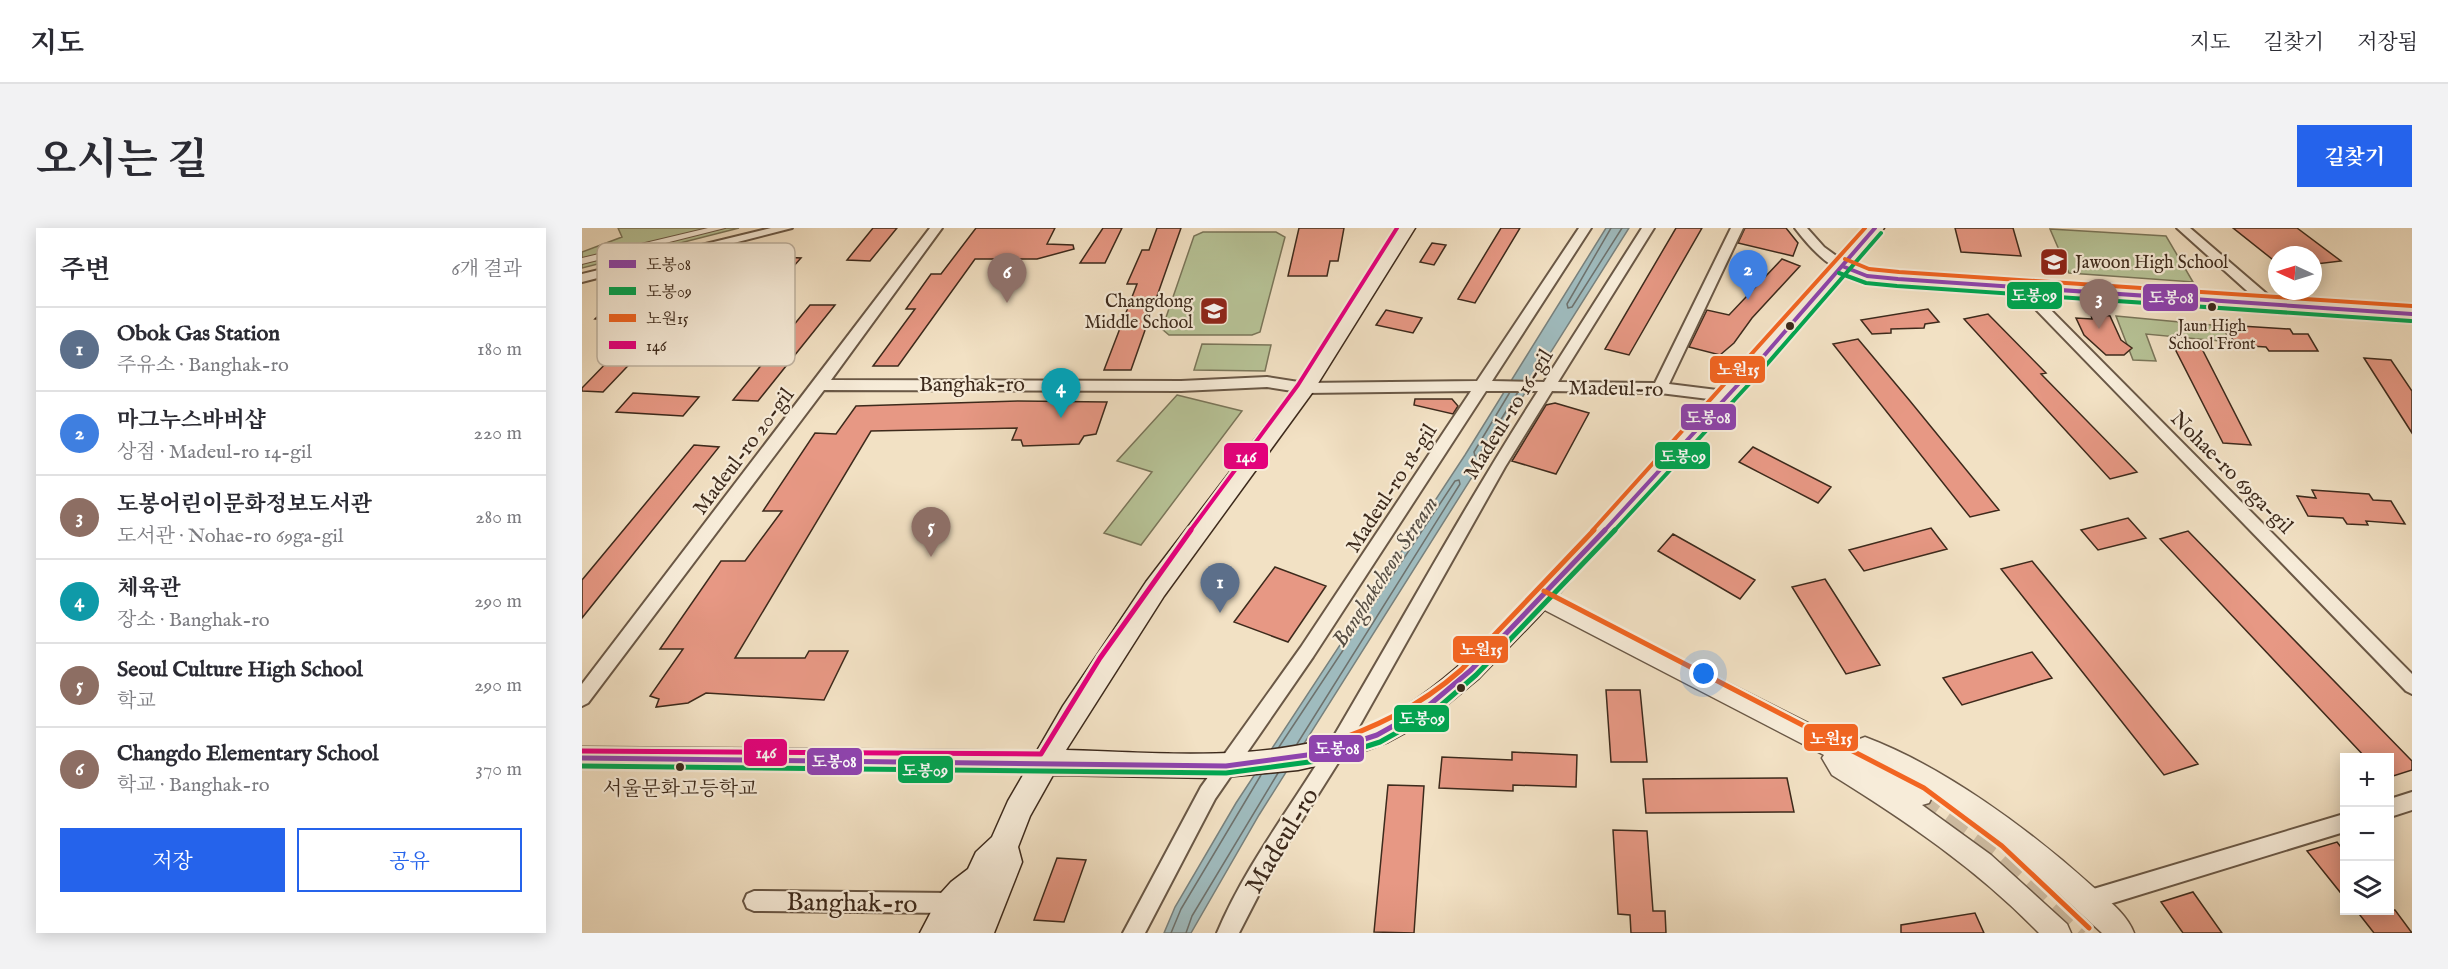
<!DOCTYPE html>
<html lang="ko">
<head>
<meta charset="utf-8">
<style>
  :root { --surface:#fff; --page:#f2f2f3; --text:#2b2b33; --muted:#7c7c81; --line:#e1e1e2; --accent:#2563eb }
  body { margin:0; font-family:"IM FELL English","Noto Serif KR",serif; background:var(--page); color:var(--text) }
  .controls { position:absolute; right:18px; bottom:18px; display:grid; overflow:hidden; border-radius:0px; box-shadow:0 3px 15px #0003 }
  .controls button { width:54px; height:54px; display:grid; place-items:center; padding:0; border:0; border-bottom:2px solid var(--line); background:var(--surface); color:var(--text); font:30px sans-serif }
  .compass { position:absolute; left:1686px; top:18px; width:54px; height:54px; border-radius:50%; background:var(--surface); box-shadow:0 3px 15px #0003; rotate:274deg }
  .you { position:absolute; left:1122px; top:446px; width:21px; height:21px; margin:-15px; border:4px solid #fff; border-radius:50%; background:#1a73e8; box-shadow:0 0 0 9px #1a73e833 }
  .badge { display:grid; place-items:center; width:39px; height:39px; border-radius:50%; background:var(--accent); color:#fff; font-size:20px; font-weight:700 }
  .pin { position:absolute; translate:-50% -50px; filter:drop-shadow(0 2px 3px #0008) }
  .pin::after { content:''; position:absolute; top:32px; width:21px; height:18px; background:inherit; clip-path:polygon(0 0,100% 0,50% 100%) }
  .list { margin:0; padding:0; list-style:none }
  h2 { display:flex; justify-content:space-between; align-items:center; height:78px; margin:0; padding:0 24px; font-size:26px }
  h2 small { font-size:20px; font-weight:400; color:var(--muted) }
  .list li { display:grid; grid-template-columns:39px 1fr auto; gap:18px; align-items:center; box-sizing:border-box; height:84px; padding:0 24px; border-top:2px solid var(--line) }
  .list b { display:block; font-size:22px; white-space:nowrap }
  .list p { margin:0; font-size:20px; white-space:nowrap; color:var(--muted) }
  .list em { font-size:20px; font-style:normal; color:var(--muted) }
  .actions { display:flex; gap:12px; padding:18px 24px }
  .actions a { flex:1; padding:14px 0; border:2px solid var(--accent); border-radius:0px; text-align:center; font-size:21px; color:var(--accent) }
  .actions .main { background:var(--accent); color:#fff }
  .icon { flex:none; width:33px; height:33px; fill:none; stroke:currentColor; stroke-width:2; stroke-linecap:round; stroke-linejoin:round }
  .map { position:relative; flex:none; width:1830px; height:705px; overflow:hidden; border-radius:0px }
  header { display:flex; align-items:center; gap:36px; box-sizing:border-box; height:84px; padding:0 30px; background:var(--surface); border-bottom:2px solid var(--line) }
  header strong { font-size:28px }
  nav { display:flex; gap:33px; margin-inline-start:auto; font-size:21px }
  .intro { display:flex; align-items:center; justify-content:space-between; box-sizing:border-box; height:144px; padding:0 36px }
  h1 { margin:0; font-size:42px }
  .button { padding:15px 27px; border-radius:0px; background:var(--accent); color:#fff; font-size:21px; font-weight:700 }
  main { display:flex; gap:36px; padding:0 36px }
  aside { flex:1; background:var(--surface); border-radius:0px; box-shadow:0 3px 15px #0003 }
  .map>svg:first-child { display:block }
  .green { fill:#b7c397; stroke:#7a765a; stroke-width:1.5 }
  .water { fill:#9fbbbe; stroke:#78817d; stroke-width:1.5 }
  .lines { fill:none; stroke-linecap:round; stroke-linejoin:round }
  .shore { stroke:#6e726d; stroke-width:1.5 }
  .building { fill:#e79884; stroke:#3d2a1c; stroke-width:1.5 }
  .tertiary-tunnel { stroke:#cebca2; stroke-width:23; stroke-dasharray:23 12; stroke-linecap:butt }
  .pedestrian-casing { stroke:#6a5846; stroke-width:2 }
  .minor-casing { stroke:#6a5846; stroke-width:4 }
  .tertiary-casing { stroke:#6a5846; stroke-width:3 }
  .secondary-casing { stroke:#3d2a1c; stroke-width:3 }
  .pedestrian { fill:#f7ecd9; fill-rule:evenodd }
  .minor { fill:#f7ecd9; fill-rule:evenodd }
  .tertiary { fill:#f7ecd9; fill-rule:evenodd }
  .secondary { fill:#f7ecd9; fill-rule:evenodd }
  .bus-1-far1-casing { stroke:#f7ecd9; stroke-width:8 }
  .bus-1-casing { stroke:#f7ecd9; stroke-width:10 }
  .bus-2-far1-casing { stroke:#f7ecd9; stroke-width:8 }
  .bus-2-casing { stroke:#f7ecd9; stroke-width:10 }
  .bus-3-far1-casing { stroke:#f7ecd9; stroke-width:8 }
  .bus-3-casing { stroke:#f7ecd9; stroke-width:10 }
  .bus-4-far1-casing { stroke:#f7ecd9; stroke-width:8 }
  .bus-4-casing { stroke:#f7ecd9; stroke-width:10 }
  .bus-1-far1 { stroke:#8e44ad; stroke-width:4 }
  .bus-1 { stroke:#8e44ad; stroke-width:5 }
  .bus-2-far1 { stroke:#00a651; stroke-width:4 }
  .bus-2 { stroke:#00a651; stroke-width:5 }
  .bus-3-far1 { stroke:#f26522; stroke-width:4 }
  .bus-3 { stroke:#f26522; stroke-width:5 }
  .bus-4-far1 { stroke:#e5007d; stroke-width:4 }
  .bus-4 { stroke:#e5007d; stroke-width:5 }
  .bus-dot { fill:#3d2a1c; stroke:#f7ecd9; stroke-width:2 }
  .labels { text-anchor:middle; stroke-width:4.5; stroke-linejoin:round; paint-order:stroke }
  .far-bus-label { font-size:16px; fill:#3d2a1c; stroke:#f7ecd9 }
  .far-poi-label { font-size:18px; fill:#3d2a1c; stroke:#f7ecd9; text-anchor:start }
  .bus-label { font-size:20px; fill:#3d2a1c; stroke:#f7ecd9 }
  .street-label { font-size:21px; fill:#3d2a1c; stroke:#f7ecd9 }
  .water-label { font-size:22px; font-style:italic; fill:#564e44; stroke:#f7ecd9 }
  .near-street-label { font-size:26px; fill:#3d2a1c; stroke:#f7ecd9 }
  .key { fill:#f7ecd9; stroke:#bfb2a0; stroke-width:1.5 }
  .key-label { font-size:16px; fill:#3d2a1c }
  .line-badge { stroke:#f7ecd9; stroke-width:2 }
  .badge-label { font-size:16px; text-anchor:middle; font-weight:bold; fill:#fff }
</style>
</head>
<body>
<header>
<strong>지도</strong>
<nav><a>지도</a><a>길찾기</a><a>저장됨</a></nav>
</header>
<div class="intro"><h1>오시는 길</h1><a class="button">길찾기</a></div>
<main>
<aside>
<h2>주변<small>6개 결과</small></h2>
<ul class="list">
<li><span class="badge" style="background:#5c6f8a">1</span><div><b>Obok Gas Station</b><p>주유소 · Banghak-ro</p></div><em>180 m</em></li>
<li><span class="badge" style="background:#3f7fe0">2</span><div><b>마그누스바버샵</b><p>상점 · Madeul-ro 14-gil</p></div><em>220 m</em></li>
<li><span class="badge" style="background:#8d6e63">3</span><div><b>도봉어린이문화정보도서관</b><p>도서관 · Nohae-ro 69ga-gil</p></div><em>280 m</em></li>
<li><span class="badge" style="background:#0f9aa8">4</span><div><b>체육관</b><p>장소 · Banghak-ro</p></div><em>290 m</em></li>
<li><span class="badge" style="background:#8d6e63">5</span><div><b>Seoul Culture High School</b><p>학교</p></div><em>290 m</em></li>
<li><span class="badge" style="background:#8d6e63">6</span><div><b>Changdo Elementary School</b><p>학교 · Banghak-ro</p></div><em>370 m</em></li>
</ul>
<div class="actions"><a class="main">저장</a><a>공유</a></div>
</aside>
<div class="map">
<svg width="1830" height="705" viewBox="0 0 1830 705">
  <rect width="100%" height="100%" fill="#f2e1c4"/>
  <filter id="stains"><feTurbulence type="fractalNoise" baseFrequency=".00333" numOctaves="4"/><feColorMatrix values="0 0 0 0 .2 0 0 0 0 .09 0 0 0 0 .02 0 0 0 .5 -.17"/></filter>
  <radialGradient id="worn" r=".72"><stop offset=".6" stop-color="#630" stop-opacity="0"/><stop offset="1" stop-color="#630" stop-opacity=".3"/></radialGradient>
  <path class="green" d="M36,0H157L0,40V24L40,9Z
    M1468,1L1584,8L1611,54L1487,45Z
    M621,4H694L703,9L678,104L670,107H587L580,101L612,8Z
    M1534,88L1640,98L1648,114L1564,106L1574,133L1551,132Z
    M620,116L689,117L683,143L612,142Z
    M595,167L660,183L559,317L522,305L570,244L535,233Z"/>
  <path class="water" d="M1024,0H1047L677,587L609,705H582L593,679L654,575L883,227Z"/>
  <g class="lines">
    <path class="shore" d="M1029,0L985,76L986,80L990,79L1040,0
      M928,164L892,224L893,228L897,227L936,164
      M697,519L873,253L877,252L878,256L715,516
      M589,705L599,681L679,547
      M604,705L610,688L696,545"/>
  </g>
  <path class="building" d="M291,0H315L288,33L265,32Z
    M394,0H473L465,16L491,17L492,21L455,31H393L316,138H291L333,81H324L349,46H359Z
    M521,0H540L523,35H498Z
    M575,0H599L549,142H522L555,56H545L560,22H567Z
    M717,0H762L756,33H748L745,48H706Z
    M919,0H938L893,75L876,71Z
    M1094,0H1120L1047,127L1023,121Z
    M1163,0H1204L1216,15L1211,28L1156,15Z
    M1373,0H1431L1439,28L1379,24Z
    M1651,0H1715L1759,33L1734,36L1731,27L1721,25L1695,27V35Z
    M850,15L864,17L852,37L838,34Z
    M176,28L219,30L186,67L162,65L184,42L164,40Z
    M1200,31L1218,38L1170,90L1152,115L1138,127L1107,119L1125,82L1147,87Z
    M34,52L93,56L79,69L63,68L37,93L13,91L40,67L19,65Z
    M1506,72L1522,87L1528,88L1539,112L1550,120L1542,127H1524L1502,107L1494,90L1510,91Z
    M228,77H253L176,173L151,172Z
    M1346,81L1357,94L1343,96L1342,100L1309,101V105L1290,106L1279,92Z
    M804,82L840,90L831,105L794,97Z
    M1406,86L1464,145L1459,146L1555,244L1528,251L1382,91Z
    M60,98L83,99L21,164L0,163V160Z
    M1659,98L1708,101L1711,106H1726L1736,123H1687L1684,119L1654,117L1646,103L1662,104Z
    M1276,111L1328,173L1417,282L1388,289L1251,116Z
    M1590,115L1618,117L1669,217L1641,215Z
    M1782,130L1809,132L1830,163V205Z
    M51,165L117,169L101,188L34,184Z
    M833,171H870L876,178L871,186L832,177Z
    M436,173L525,174L514,206L502,208L497,216L441,218L439,212H430L435,200L289,203L153,430H223L227,423H266L242,472L124,465L106,475L74,479L77,471L68,468L101,421H78L139,333H163L200,283H181L233,205L254,206L274,178Z
    M973,175L1007,185L974,246L930,233L964,177Z
    M112,217L137,219L0,390V352Z
    M1171,219L1249,259L1236,275L1157,234Z
    M1730,262L1787,266L1791,272L1809,273L1823,296L1784,293L1786,297L1765,296L1761,290L1726,288L1715,268L1734,270Z
    M1546,290L1564,310L1516,322L1499,302Z
    M1349,300L1365,321L1282,343L1267,322Z
    M1606,303L1830,533V542L1808,549V530H1784L1578,311Z
    M1091,306L1173,352L1158,371L1076,323Z
    M1450,333L1518,416L1616,536L1582,547L1419,341Z
    M693,339L744,358L706,414L652,394Z
    M1243,351L1298,437L1264,446L1210,359Z
    M1450,424L1470,450L1380,477L1361,450Z
    M1024,462H1058L1065,534H1029Z
    M930,524L995,527L994,559L931,557V563L857,560L860,529L930,532Z
    M1205,550L1212,584L1064,585L1061,551Z
    M806,557L842,558L832,705L792,704Z
    M1031,602L1065,603L1071,683H1083L1084,705H1049L1048,687L1036,686Z
    M1755,614L1762,623V669L1725,623Z
    M475,630L504,632L482,694L452,692Z
    M1611,664L1640,705H1601L1579,674Z
    M1774,682H1813L1830,705H1792Z
    M1393,685L1402,705H1319V697Z"/>
  <g class="lines">
    <path class="tertiary-tunnel" d="M1338,567L1415,623L1502,705"/>
    <g class="pedestrian-casing">
      <path id="pedestrian" d="M126,0H143L0,36V30Z"/>
    </g>
    <g class="minor-casing">
      <path id="minor" d="M189,0H210L0,54V46Z
        M348,0H360L249,152L599,153L685,149L723,155L895,153L997,0H1009L910,153L962,154L1060,0H1072L976,154L1073,155L1149,0H1161L1087,156L1143,163L1150,168L1143,173L1078,165L970,163L923,239L761,527L693,635L657,705H635C664,636 711,577 749,513C818,396 883,277 956,163H904L731,429L633,571L563,705H541L619,559L719,419L889,163L723,165L685,159L599,163L242,162L6,475L0,478V456Z
        M1213,0H1225L1242,19L1264,35V41C1248,44 1222,12 1213,0Z
        M1595,0H1608L1693,73V79H1683Z
        M1439,55L1443,56L1830,446V466L1824,463L1435,62L1433,59Z
        M1830,564V582L1808,589V571Z
        M1762,586V604L1508,682L1501,679L1498,672L1501,665L1508,662Z
        M172,663L368,665L375,668L378,675L375,682L368,685L172,683L165,680L162,673L165,666Z"/>
    </g>
    <g class="tertiary-casing">
      <path id="tertiary" d="M959,361L1272,518L1275,512L1283,509C1361,538 1448,602 1510,658C1525,671 1545,686 1552,705H1520L1442,633L1350,569L1347,575L1340,577L1409,627L1485,696L1489,705H1457C1396,642 1324,593 1250,547L1240,530L1242,527L951,376L948,370L951,364Z
        M0,519L463,523L471,526L475,534L471,542L463,545L0,541Z"/>
    </g>
    <g class="secondary-casing">
      <path id="secondary" d="M815,0H833L730,165L582,368L484,522C584,525 690,536 786,498C868,465 952,362 1013,297C1104,199 1195,101 1284,0H1302L1271,36L1288,43L1830,80V92L1316,56L1285,53L1263,46L957,388L897,450L845,493L806,514L756,533L716,542L632,550L471,547L448,588L436,619L440,634L412,705H338L359,665L369,654L386,641L394,624L410,609L426,573L481,478L564,354L716,155Z"/>
    </g>
    <use href="#pedestrian" class="pedestrian"/>
    <use href="#minor" class="minor"/>
    <use href="#tertiary" class="tertiary"/>
    <use href="#secondary" class="secondary"/>
    <g class="bus-1-far1-casing">
      <path id="bus-1-far1" d="M1260,38L1285,48L1316,51L1830,86
        M1022,303L1173,138L1293,0"/>
    </g>
    <g class="bus-1-casing">
      <path id="bus-1" d="M0,530L644,538L740,525L795,507L845,479L889,442L1023,302"/>
    </g>
    <g class="bus-2-far1-casing">
      <path id="bus-2-far1" d="M1257,45L1284,55L1315,58L1829,93
        M1032,303L1179,143L1299,5"/>
    </g>
    <g class="bus-2-casing">
      <path id="bus-2" d="M0,538L644,545L742,532L798,514L850,485L894,447L1033,302"/>
    </g>
    <g class="bus-3-far1-casing">
      <path id="bus-3-far1" d="M1263,31L1287,41L1317,44L1830,78
        M1010,303L1283,0"/>
    </g>
    <g class="bus-3-casing">
      <path id="bus-3" d="M962,363L1342,560L1420,618L1507,700
        M738,518C791,501 837,479 879,442L1012,302"/>
    </g>
    <g class="bus-4-far1-casing">
      <path id="bus-4-far1" d="M608,303L716,157L815,0"/>
    </g>
    <g class="bus-4-casing">
      <path id="bus-4" d="M0,523L459,526L518,430L609,302"/>
    </g>
    <use href="#bus-1-far1" class="bus-1-far1"/>
    <use href="#bus-1" class="bus-1"/>
    <use href="#bus-2-far1" class="bus-2-far1"/>
    <use href="#bus-2" class="bus-2"/>
    <use href="#bus-3-far1" class="bus-3-far1"/>
    <use href="#bus-3" class="bus-3"/>
    <use href="#bus-4-far1" class="bus-4-far1"/>
    <use href="#bus-4" class="bus-4"/>
  </g>
  <defs>
    <g id="school-square" transform="scale(1.5)"><rect x="-9" y="-9" width="18" height="18" rx="4" fill="#8f2418" stroke="#f7ecd9"/><path d="M0-5L7-2L0 1L-7-2ZM-4 1L0 2.5L4 1V4Q0 6-4 4Z" fill="#fff"/></g>
  </defs>
  <g fill-rule="evenodd">
    <use href="#school-square" x="1472" y="34"/>
    <use href="#school-square" x="632" y="83"/>
  </g>
  <g class="bus-dot">
    <circle cx="1630" cy="79" r="5"/>
    <circle cx="1208" cy="98" r="5"/>
    <circle cx="879" cy="460" r="5"/>
    <circle cx="98" cy="539" r="5"/>
  </g>
  <g class="labels">
    <g class="far-bus-label">
      <text x="1630" y="103">Jaun High<tspan x="1630" dy="18">School Front</tspan></text>
    </g>
    <g class="far-poi-label">
      <text x="1493" y="40">Jawoon High School</text>
      <text x="611" y="79" text-anchor="end">Changdong<tspan x="611" dy="21">Middle School</tspan></text>
    </g>
    <g class="bus-label">
      <text x="98" y="567">서울문화고등학교</text>
    </g>
    <g class="street-label">
      <text x="390" y="163">Banghak-ro</text>
      <text transform="translate(1034 160) rotate(1)" y="7">Madeul-ro</text>
      <text transform="translate(926 186) rotate(-58)" y="7">Madeul-ro 16-gil</text>
      <text transform="translate(161 223) rotate(-53)" y="7">Madeul-ro 20-gil</text>
      <text transform="translate(1650 244) rotate(45)" y="7">Nohae-ro 69ga-gil</text>
      <text transform="translate(809 260) rotate(-57)" y="7">Madeul-ro 18-gil</text>
    </g>
    <g class="water-label">
      <text transform="translate(802 343) rotate(-57)" y="8">Banghakcheon Stream</text>
    </g>
    <g class="near-street-label">
      <text transform="translate(699 612) rotate(-59)" y="9">Madeul-ro</text>
      <text transform="translate(270 674) rotate(1)" y="9">Banghak-ro</text>
    </g>
  </g>
  <rect x="15" y="15" width="198" height="123" rx="9" class="key"/>
  <rect x="27" y="32" width="27" height="8" fill="#8e44ad"/>
  <rect x="27" y="59" width="27" height="8" fill="#00a651"/>
  <rect x="27" y="86" width="27" height="8" fill="#f26522"/>
  <rect x="27" y="113" width="27" height="8" fill="#e5007d"/>
  <g class="key-label">
    <text x="64" y="42">도봉08</text>
    <text x="64" y="69">도봉09</text>
    <text x="64" y="96">노원15</text>
    <text x="64" y="123">146</text>
  </g>
  <g class="line-badge">
    <rect x="1424" y="53" width="57" height="29" rx="6" fill="#00a651"/>
    <rect x="1560" y="55" width="57" height="29" rx="6" fill="#8e44ad"/>
    <rect x="1127" y="127" width="57" height="29" rx="6" fill="#f26522"/>
    <rect x="1098" y="175" width="57" height="28" rx="6" fill="#8e44ad"/>
    <rect x="1072" y="213" width="57" height="29" rx="6" fill="#00a651"/>
    <rect x="641" y="214" width="46" height="28" rx="6" fill="#e5007d"/>
    <rect x="870" y="407" width="57" height="29" rx="6" fill="#f26522"/>
    <rect x="811" y="476" width="57" height="29" rx="6" fill="#00a651"/>
    <rect x="1221" y="495" width="56" height="29" rx="6" fill="#f26522"/>
    <rect x="726" y="506" width="57" height="29" rx="6" fill="#8e44ad"/>
    <rect x="161" y="510" width="45" height="29" rx="6" fill="#e5007d"/>
    <rect x="224" y="519" width="57" height="29" rx="6" fill="#8e44ad"/>
    <rect x="315" y="527" width="57" height="29" rx="6" fill="#00a651"/>
  </g>
  <g class="badge-label">
    <text x="1452" y="73">도봉09</text>
    <text x="1589" y="75">도봉08</text>
    <text x="1156" y="147">노원15</text>
    <text x="1126" y="195">도봉08</text>
    <text x="1101" y="234">도봉09</text>
    <text x="664" y="234">146</text>
    <text x="899" y="427">노원15</text>
    <text x="840" y="496">도봉09</text>
    <text x="1249" y="516">노원15</text>
    <text x="755" y="526">도봉08</text>
    <text x="184" y="530">146</text>
    <text x="252" y="539">도봉08</text>
    <text x="343" y="548">도봉09</text>
  </g>
  <rect width="100%" height="100%" filter="url(#stains)"/>
  <rect width="100%" height="100%" fill="url(#worn)"/>
</svg>
<div class="controls">
<button>+</button>
<button>−</button>
<button><svg class="icon" aria-label="layers" viewBox="0 0 24 24"><path d="M12 4l9 5-9 5-9-5zM3 14l9 5 9-5"/></svg></button>
</div>
<svg class="compass" viewBox="-18 -18 36 36"><path d="M0-13l5 13h-10z" fill="#e53935"/><path d="M0 13l5-13h-10z" fill="#7c7c81"/></svg>
<div class="you"></div>
<div class="pin badge" style="left:638px;top:385px;background:#5c6f8a">1</div>
<div class="pin badge" style="left:1166px;top:72px;background:#3f7fe0">2</div>
<div class="pin badge" style="left:1517px;top:101px;background:#8d6e63">3</div>
<div class="pin badge" style="left:479px;top:190px;background:#0f9aa8">4</div>
<div class="pin badge" style="left:349px;top:329px;background:#8d6e63">5</div>
<div class="pin badge" style="left:425px;top:75px;background:#8d6e63">6</div>
</div>
</main>
</body>
</html>
